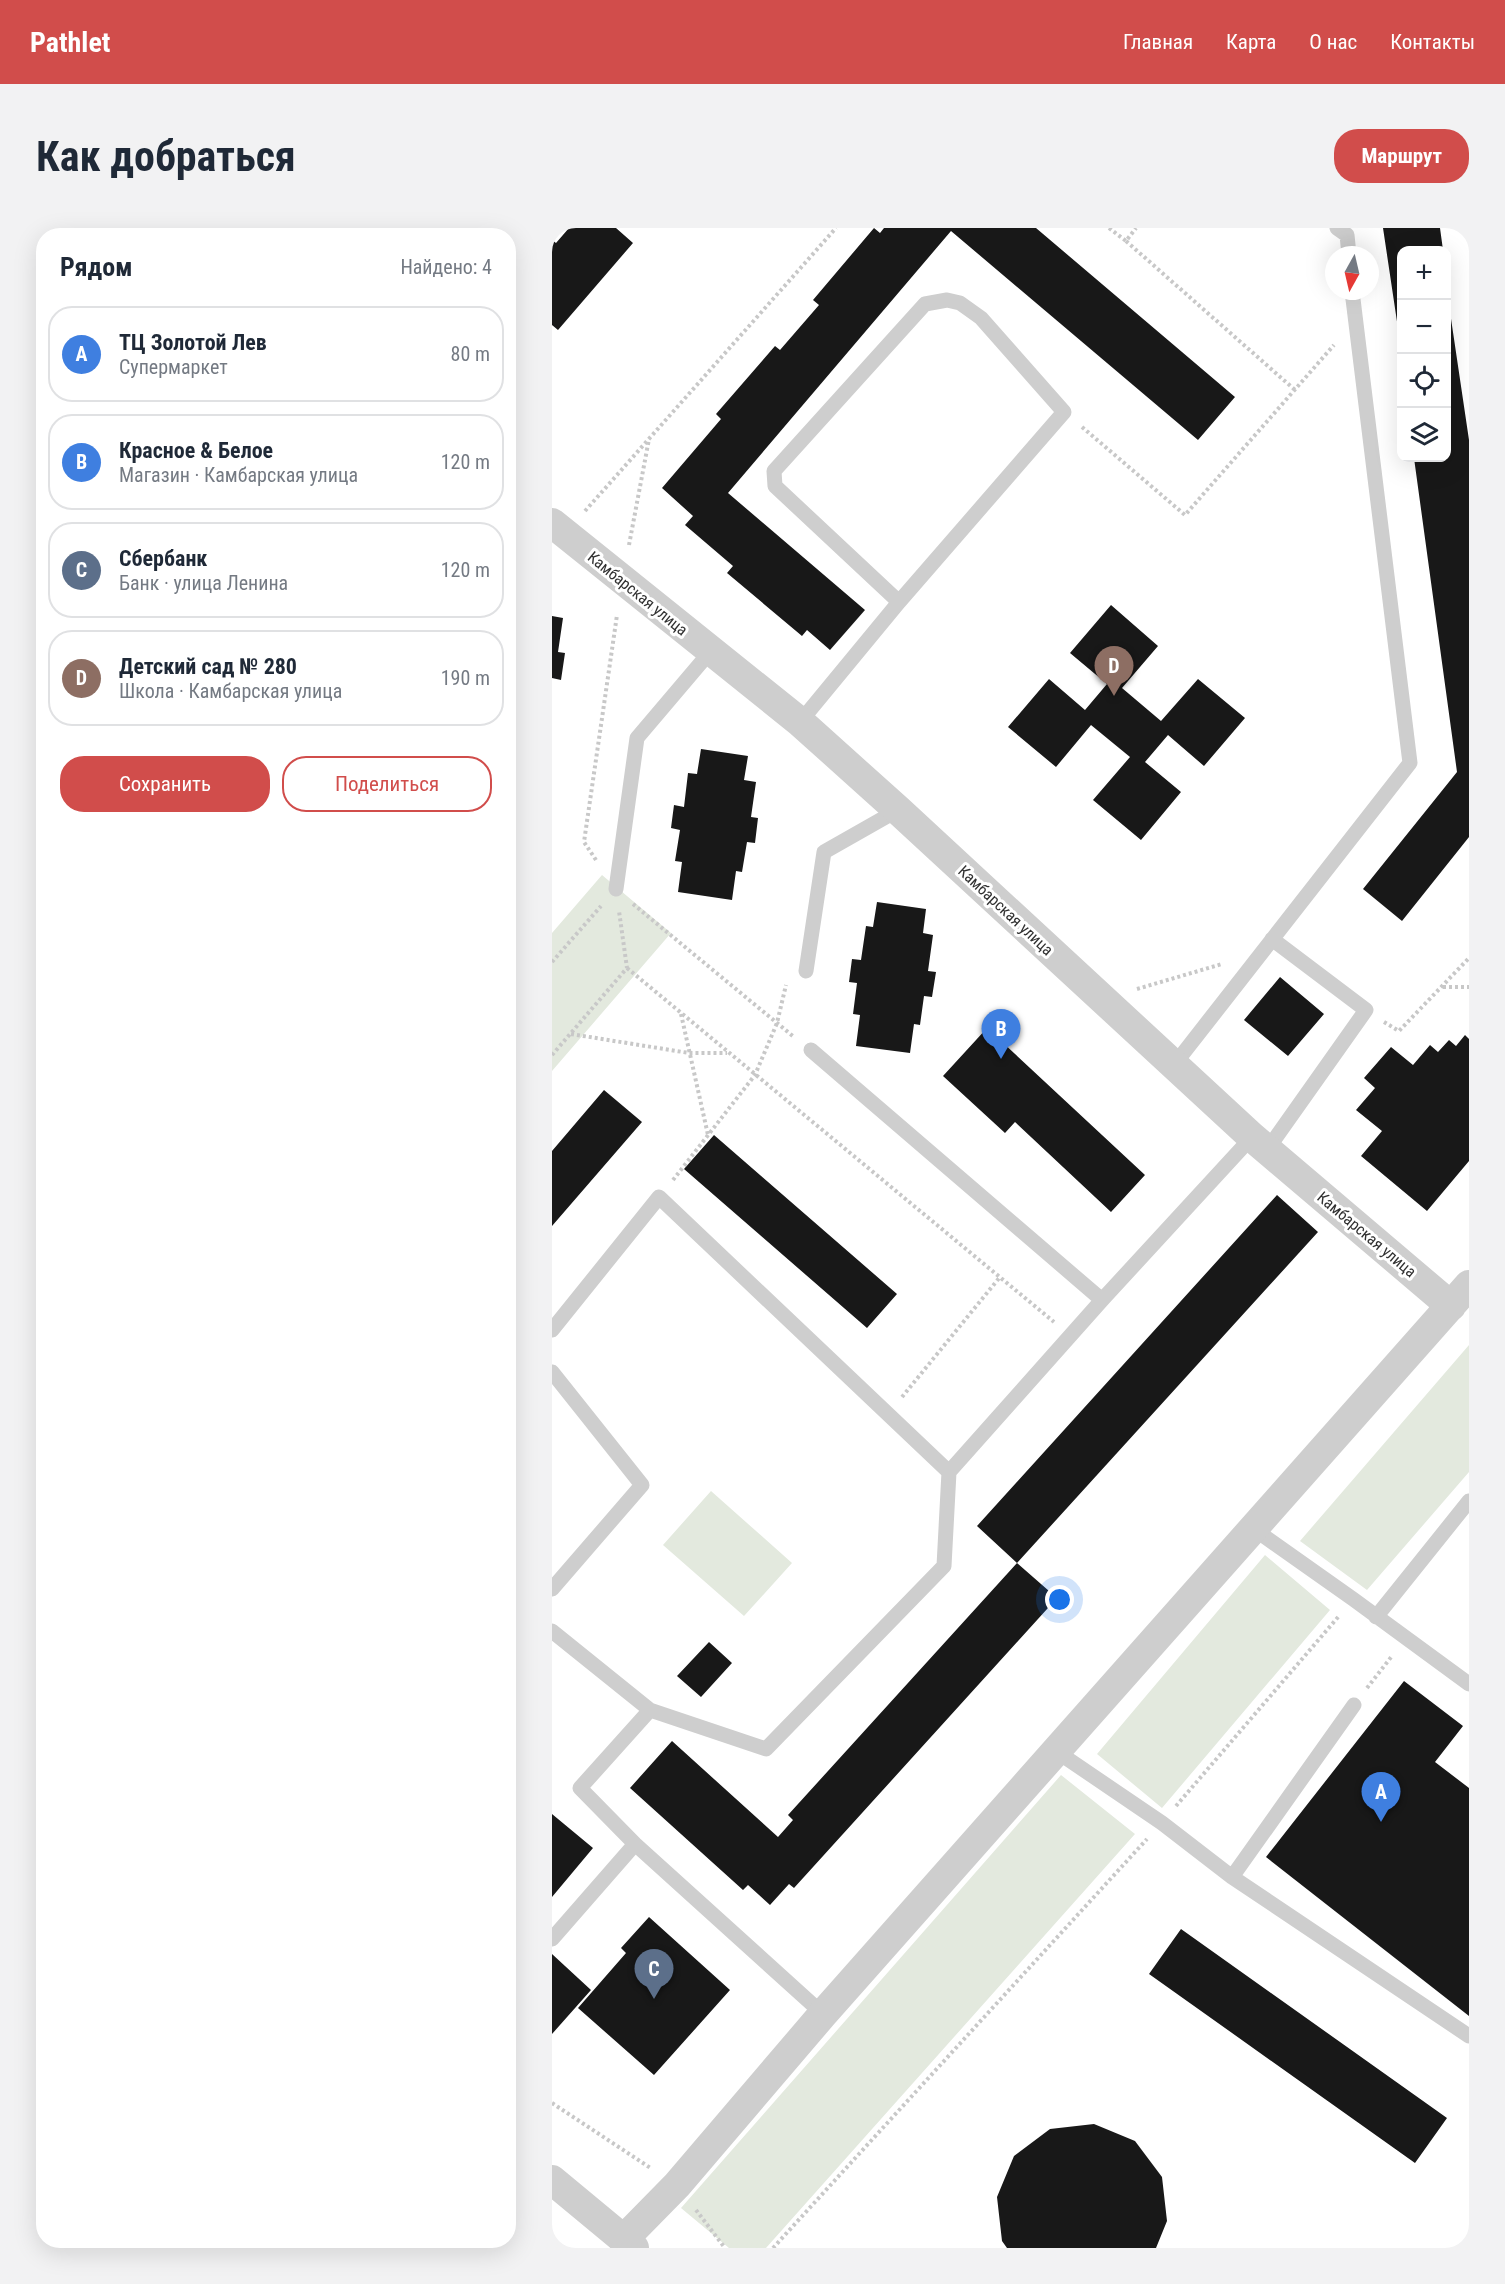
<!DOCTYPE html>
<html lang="ru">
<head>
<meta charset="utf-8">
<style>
  :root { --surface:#fff; --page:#f2f2f3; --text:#1f2937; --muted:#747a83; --line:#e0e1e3; --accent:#d14d4b }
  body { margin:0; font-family:"Roboto Condensed",sans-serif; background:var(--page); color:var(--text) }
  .controls { position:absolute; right:18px; top:18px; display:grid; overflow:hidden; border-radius:12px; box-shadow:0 6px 24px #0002 }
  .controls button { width:54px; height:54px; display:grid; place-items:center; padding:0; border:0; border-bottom:2px solid var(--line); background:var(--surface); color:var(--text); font:30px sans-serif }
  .compass { position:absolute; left:773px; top:18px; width:54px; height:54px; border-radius:50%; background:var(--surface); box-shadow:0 6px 24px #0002; rotate:188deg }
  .you { position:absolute; left:508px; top:1372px; width:21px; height:21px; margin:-15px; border:4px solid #fff; border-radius:50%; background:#1a73e8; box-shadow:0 0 0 9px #1a73e833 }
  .badge { display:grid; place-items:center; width:39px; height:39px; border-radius:50%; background:var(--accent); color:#fff; font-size:20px; font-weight:700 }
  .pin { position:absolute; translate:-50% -50px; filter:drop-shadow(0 2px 3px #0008) }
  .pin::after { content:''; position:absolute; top:32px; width:21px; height:18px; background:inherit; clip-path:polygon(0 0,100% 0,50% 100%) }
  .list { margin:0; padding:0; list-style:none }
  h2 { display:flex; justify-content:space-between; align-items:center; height:78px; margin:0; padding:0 24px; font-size:26px }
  h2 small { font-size:20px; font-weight:400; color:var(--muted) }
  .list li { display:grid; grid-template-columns:39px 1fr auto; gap:18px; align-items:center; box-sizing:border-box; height:96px; margin:0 12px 12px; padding:0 12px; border:2px solid var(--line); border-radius:24px }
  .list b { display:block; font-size:22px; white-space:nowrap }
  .list p { margin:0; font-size:20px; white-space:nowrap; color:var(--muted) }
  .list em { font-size:20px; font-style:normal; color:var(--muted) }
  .actions { display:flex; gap:12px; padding:18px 24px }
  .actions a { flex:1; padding:14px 0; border:2px solid var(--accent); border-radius:24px; text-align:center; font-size:21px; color:var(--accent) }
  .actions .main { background:var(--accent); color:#fff }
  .icon { flex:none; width:33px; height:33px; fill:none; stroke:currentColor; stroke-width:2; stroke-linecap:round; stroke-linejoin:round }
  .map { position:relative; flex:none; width:917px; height:2020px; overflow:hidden; border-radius:24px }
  header { display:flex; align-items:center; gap:36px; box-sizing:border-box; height:84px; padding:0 30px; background:var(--accent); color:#fff }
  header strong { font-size:28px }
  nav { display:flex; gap:33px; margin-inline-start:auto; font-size:21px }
  .intro { display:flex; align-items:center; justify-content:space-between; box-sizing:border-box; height:144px; padding:0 36px }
  h1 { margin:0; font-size:42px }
  .button { padding:15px 27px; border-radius:24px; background:var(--accent); color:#fff; font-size:21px; font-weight:700 }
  main { display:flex; gap:36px; padding:0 36px }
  aside { flex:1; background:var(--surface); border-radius:24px; box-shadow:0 6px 24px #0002 }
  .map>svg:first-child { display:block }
  .green { fill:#e3e9de }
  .building { fill:#181818 }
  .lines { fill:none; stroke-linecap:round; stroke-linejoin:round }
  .path { stroke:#c8c8c8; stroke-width:4; stroke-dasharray:3 3; stroke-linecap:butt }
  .service { stroke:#cecece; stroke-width:15 }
  .minor { stroke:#cecece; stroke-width:30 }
  .labels { text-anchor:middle; stroke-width:6; stroke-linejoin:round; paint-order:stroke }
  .street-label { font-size:16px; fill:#313131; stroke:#fff }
</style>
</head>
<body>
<header>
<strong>Pathlet</strong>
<nav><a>Главная</a><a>Карта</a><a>О нас</a><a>Контакты</a></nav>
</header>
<div class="intro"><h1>Как добраться</h1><a class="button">Маршрут</a></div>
<main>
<aside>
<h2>Рядом<small>Найдено: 4</small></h2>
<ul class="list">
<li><span class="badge" style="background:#3f7fe0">A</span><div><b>ТЦ Золотой Лев</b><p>Супермаркет</p></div><em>80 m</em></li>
<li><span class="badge" style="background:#3f7fe0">B</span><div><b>Красное &amp; Белое</b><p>Магазин · Камбарская улица</p></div><em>120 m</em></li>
<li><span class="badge" style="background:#5c6f8a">C</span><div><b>Сбербанк</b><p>Банк · улица Ленина</p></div><em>120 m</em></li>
<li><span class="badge" style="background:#8d6e63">D</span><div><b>Детский сад № 280</b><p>Школа · Камбарская улица</p></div><em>190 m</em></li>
</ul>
<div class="actions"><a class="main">Сохранить</a><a>Поделиться</a></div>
</aside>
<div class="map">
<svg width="917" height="2020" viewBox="0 0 917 2020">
  <rect width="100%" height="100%" fill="#fff"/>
  <path class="green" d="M50,647L119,705L0,843V705Z
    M917,1117V1244L815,1362L748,1313Z
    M159,1263L240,1335L192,1388L111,1317Z
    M713,1327L778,1382L610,1580L545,1526Z
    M509,1547L583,1606L214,2020H177L129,1980Z"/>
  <path class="building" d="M17,0H64L81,15L6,102L0,97V12L4,15Z
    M322,0L328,5L332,0H484L683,169L646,212L399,3L176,265L313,382L278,422L255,402L250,408L175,345L181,338L133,297L141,288L110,260L169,191L164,186L223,118L228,122L267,77L261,72Z
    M831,0H888L891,22H850V127Z
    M894,57L917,212V609L850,693L811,661L905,544L862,230H894Z
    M559,377L606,418L570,460L609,493L646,451L693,490L652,538L616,507L593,534L629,564L589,612L541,572L578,529L539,497L504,539L456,499L497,451L533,482L555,456L518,425Z
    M0,388L11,390L6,424L13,425L9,452L0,450Z
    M149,521L196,528L192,552L204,554L199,589L206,590L203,615L195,614L190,644L184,643L180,672L126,664L130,634L123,633L128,602L119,600L122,577L132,579L136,545L145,546Z
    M325,674L374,681L371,705L381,707L376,743L384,744L380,769L372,768L368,797L362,796L358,825L304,818L308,787L301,786L305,755L297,754L300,731L309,732L314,698L321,699Z
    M728,749L772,786L736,828L692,792Z
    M435,800L593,947L559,984L463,894L453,905L391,848Z
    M913,807L917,811V933L875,983L809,928L830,903L804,882L823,860L812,850L839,819L861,837L878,817L886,824L897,812L904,818Z
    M52,862L90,894L0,998V923Z
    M162,907L345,1066L315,1100L132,941Z
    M725,967L766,1004L465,1335L425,1298Z
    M465,1335L505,1370L242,1660L237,1656L218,1677L196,1657L191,1662L78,1560L120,1513L226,1609L241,1592L236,1587Z
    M157,1414L180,1435L149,1469L125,1448Z
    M852,1453L911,1498L883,1534L917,1560V1788L714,1629Z
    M0,1586L41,1620L0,1669Z
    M97,1689L178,1762L102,1847L26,1780L74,1725L69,1720Z
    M629,1701L895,1890L863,1935L597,1746Z
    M0,1726L39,1762L0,1806Z
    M542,1896L583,1913L610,1949L615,1993L604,2020H455L450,2013L445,1969L462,1928L498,1901Z"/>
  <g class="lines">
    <path class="path" d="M557,0L574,13L584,0
      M574,13L743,162
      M530,199L633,287L782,117
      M33,283L284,0
      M77,317L97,211
      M44,632L32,614L65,387
      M81,676L242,809
      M0,734L49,678
      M75,740L502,1094
      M891,759H917
      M585,761L670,736
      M129,786L156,907
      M832,794L847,803L917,730
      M19,806L137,825H175
      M0,827L75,740L67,683
      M121,952L203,847L225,795L234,757
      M350,1169L448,1049
      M815,1460L840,1428
      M624,1578L787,1388
      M0,1875L100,1941
      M144,1982L173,2020
      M221,2020L595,1611"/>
    <path class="service" d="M785,0L795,7L797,27
      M248,494L347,374L512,184L429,90L408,75L395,72L373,76L222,243L223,258L347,374
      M64,661L85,510L158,424
      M254,743L272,624L346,582
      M259,822L550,1072
      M622,837L858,535L800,63
      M715,922L814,782L720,711
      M0,1102L107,969L397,1244
      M0,1144L90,1257L0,1361
      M702,1301L801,1371L917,1456
      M824,1389L917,1273
      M0,1403L98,1482L214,1521L392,1338L397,1244L550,1072L700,909
      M98,1482L28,1560L83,1616L271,1786
      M504,1523L610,1595L680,1649L917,1808
      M680,1649L802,1477
      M0,1711L83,1616"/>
    <path class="minor" d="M0,295L248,494L346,582L700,909L899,1078
      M0,1952L82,2020
      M71,2012L125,1957L271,1786L917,1057"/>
  </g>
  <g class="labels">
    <g class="street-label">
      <text transform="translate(86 365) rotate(39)" y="6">Камбарская улица</text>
      <text transform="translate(454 682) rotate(43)" y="6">Камбарская улица</text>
      <text transform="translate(815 1006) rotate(40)" y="6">Камбарская улица</text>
    </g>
  </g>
</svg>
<div class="controls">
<button>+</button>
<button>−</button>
<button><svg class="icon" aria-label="locate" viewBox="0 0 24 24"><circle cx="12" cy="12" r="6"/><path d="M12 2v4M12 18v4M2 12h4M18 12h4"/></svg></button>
<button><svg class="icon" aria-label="layers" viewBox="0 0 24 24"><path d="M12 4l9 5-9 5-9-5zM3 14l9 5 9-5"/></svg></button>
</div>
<svg class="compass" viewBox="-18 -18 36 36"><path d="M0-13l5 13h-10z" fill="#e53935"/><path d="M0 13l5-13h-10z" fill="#747a83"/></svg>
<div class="you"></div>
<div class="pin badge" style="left:829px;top:1594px;background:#3f7fe0">A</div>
<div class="pin badge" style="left:449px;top:831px;background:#3f7fe0">B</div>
<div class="pin badge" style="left:102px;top:1771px;background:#5c6f8a">C</div>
<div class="pin badge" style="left:562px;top:468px;background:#8d6e63">D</div>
</div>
</main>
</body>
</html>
